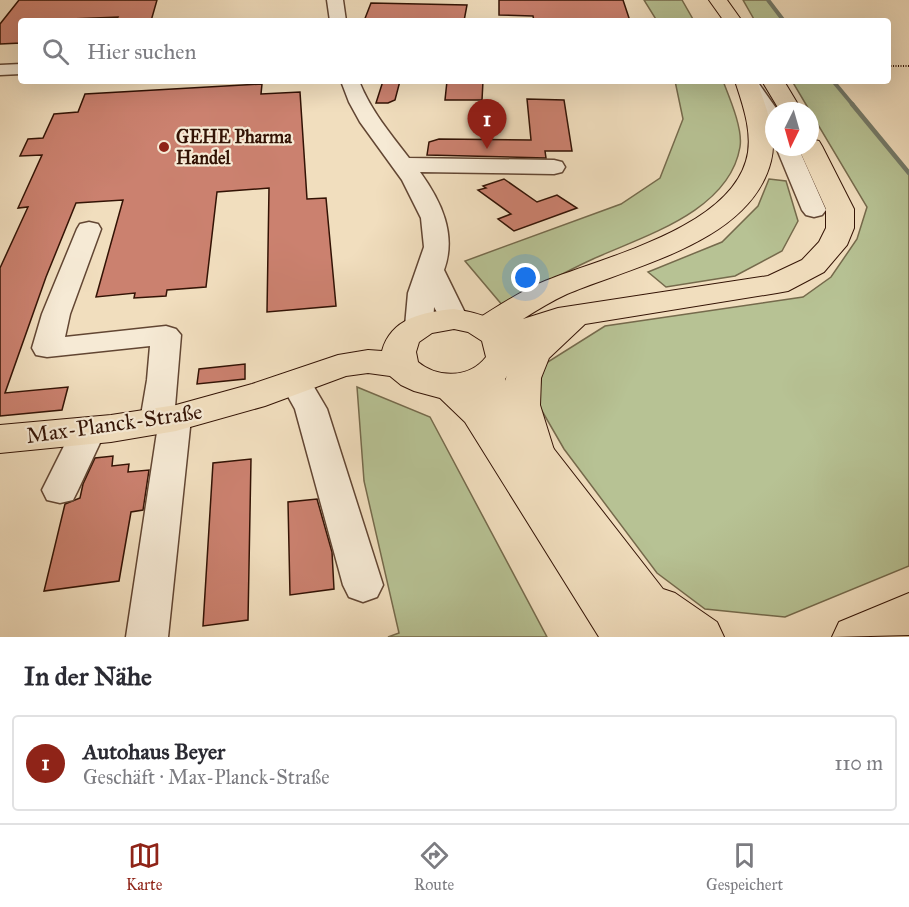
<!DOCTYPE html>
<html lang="de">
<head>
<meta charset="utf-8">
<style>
  :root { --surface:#fff; --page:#f7f7f7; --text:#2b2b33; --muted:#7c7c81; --line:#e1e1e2; --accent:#8f2418 }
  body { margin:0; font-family:"IM FELL Great Primer",serif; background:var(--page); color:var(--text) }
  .compass { position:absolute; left:765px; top:102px; width:54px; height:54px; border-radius:50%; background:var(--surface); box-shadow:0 6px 24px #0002; rotate:185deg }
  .you { position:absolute; left:526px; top:278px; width:21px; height:21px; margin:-15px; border:4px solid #fff; border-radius:50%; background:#1a73e8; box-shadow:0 0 0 9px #1a73e833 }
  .badge { display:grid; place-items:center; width:39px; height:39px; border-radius:50%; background:var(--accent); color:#fff; font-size:20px; font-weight:700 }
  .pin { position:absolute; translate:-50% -50px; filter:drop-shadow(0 2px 3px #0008) }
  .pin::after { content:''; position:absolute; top:32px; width:21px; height:18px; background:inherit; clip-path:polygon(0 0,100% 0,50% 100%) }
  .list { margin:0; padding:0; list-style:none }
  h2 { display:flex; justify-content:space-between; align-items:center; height:78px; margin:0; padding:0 24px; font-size:26px }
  h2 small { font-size:20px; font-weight:400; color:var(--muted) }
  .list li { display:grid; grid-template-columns:39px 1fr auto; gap:18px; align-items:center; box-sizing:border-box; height:96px; margin:0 12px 12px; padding:0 12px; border:2px solid var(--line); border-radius:6px }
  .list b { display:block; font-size:22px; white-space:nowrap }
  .list p { margin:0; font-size:20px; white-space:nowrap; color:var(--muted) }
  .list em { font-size:20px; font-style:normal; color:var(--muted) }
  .icon { flex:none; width:33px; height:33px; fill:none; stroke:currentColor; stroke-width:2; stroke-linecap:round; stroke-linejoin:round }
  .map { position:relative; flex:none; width:909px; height:637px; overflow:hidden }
  .search { position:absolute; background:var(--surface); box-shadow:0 6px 24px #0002; left:18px; right:18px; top:18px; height:66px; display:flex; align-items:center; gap:15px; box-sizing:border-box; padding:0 21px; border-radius:6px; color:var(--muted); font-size:22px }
  .sheet { height:186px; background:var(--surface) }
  nav { display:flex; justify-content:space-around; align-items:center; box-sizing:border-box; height:84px; border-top:2px solid var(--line); background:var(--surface); font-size:16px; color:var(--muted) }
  nav a { display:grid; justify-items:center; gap:3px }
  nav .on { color:var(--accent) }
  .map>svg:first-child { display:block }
  .green { fill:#b7c294; stroke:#756a4c; stroke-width:1.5 }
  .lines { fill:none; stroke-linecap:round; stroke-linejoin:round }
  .stream-far1 { stroke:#727969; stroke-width:4 }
  .stream { stroke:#727969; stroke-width:4.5 }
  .building { fill:#cb816f; stroke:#331305; stroke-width:1.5 }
  .minor-casing { stroke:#624633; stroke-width:3 }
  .major-casing { stroke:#331305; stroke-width:2 }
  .highway-casing { stroke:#331305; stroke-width:2 }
  .path { stroke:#331305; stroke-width:2; stroke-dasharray:1 1.5; stroke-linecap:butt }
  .minor { fill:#f6ead5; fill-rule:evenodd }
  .major { fill:#f1debe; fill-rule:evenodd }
  .highway { fill:#f1debe; fill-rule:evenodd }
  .poi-dot { fill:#8f2418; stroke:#f6ead5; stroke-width:2 }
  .labels { text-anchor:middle; stroke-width:4.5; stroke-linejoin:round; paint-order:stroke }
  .far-poi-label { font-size:18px; font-weight:bold; fill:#331305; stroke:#f6ead5; text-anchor:start }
  .street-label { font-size:22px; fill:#331305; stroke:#f6ead5 }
</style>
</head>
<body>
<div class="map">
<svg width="909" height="637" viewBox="0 0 909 637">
  <rect width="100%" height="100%" fill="#f1debe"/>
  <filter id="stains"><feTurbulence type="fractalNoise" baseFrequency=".00333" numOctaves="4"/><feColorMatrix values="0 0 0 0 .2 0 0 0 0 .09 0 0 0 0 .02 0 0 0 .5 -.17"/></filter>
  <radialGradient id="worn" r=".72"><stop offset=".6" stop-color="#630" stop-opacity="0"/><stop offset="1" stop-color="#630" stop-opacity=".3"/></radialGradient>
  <path class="green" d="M644,0H682L694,21H657Z
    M743,0H767L784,21H755Z
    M675,81H723C730,99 743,129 740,147C729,212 643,236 593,259C562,273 533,290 503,306L465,261L621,204L660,178L683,119Z
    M792,81H833L909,173V566L785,617L705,609L657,573L564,449L538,404L543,365L605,326L803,297L831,277L857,239L867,207Z
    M769,179L786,181L798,221L782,251L735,276L666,287L648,272L722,242L758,206Z
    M357,387L430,417L547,637H388L399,633L364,481Z"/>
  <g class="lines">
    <path class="stream-far1" d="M768,0L784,21
      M833,81L853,105"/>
    <path class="stream" d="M852,104L909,173"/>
  </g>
  <path class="building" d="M19,0H157L151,21H116L118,17L21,21V43L0,44V24Z
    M499,0H623L630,21H534L533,16L499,15Z
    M371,3L467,5L464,21H364Z
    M383,81H400L395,100L388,103H376Z
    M447,81H483L482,100H445Z
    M262,84L261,94L300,92L307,199L326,198L336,306L267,312L269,188L217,192L206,287L167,290L166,296L134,298L135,293L96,297L123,200L76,203L46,277L5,393L68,387L62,410L0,416V268L28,207L18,208L42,155L20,156L28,139L43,138L54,114L78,112L85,94Z
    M527,99L564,100L572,151H545L546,158L427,155L429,142L439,139L531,140Z
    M504,179L537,202L557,195L577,208L514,231L498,219L511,214L478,190L486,188L483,186Z
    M245,364V379L197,384L199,369Z
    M113,456L112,466L129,464L128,472L149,470L143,510L131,512L119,581L44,591L65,504L80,498L83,484L95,458Z
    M251,459L248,620L203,626L213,463Z
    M317,499L332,552L334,589L290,595L288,502Z"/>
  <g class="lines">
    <g class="minor-casing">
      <path id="minor" d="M327,0H343L346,21H330Z
        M21,64V74L0,75V65Z
        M341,81H359C371,111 390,133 409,158L554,160L562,162L565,167L562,172L554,174L420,172C441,201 457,234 444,270L468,319L464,325L454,328L444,325L434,307L433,326L429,332L419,335L409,332L405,326L408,293L424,247L421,218L402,180L360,122L349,102Z
        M739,81H757L778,111H774V126L767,124Z
        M776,147H798L826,210L822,215L814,217L806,215L802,210Z
        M89,222L98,224L101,229L70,314L65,337L166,326L176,329L181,335L175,407L187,410L191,418L168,637H126L157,432L144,429L140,421L147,380L150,346L47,357L36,355L32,348L42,314L77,229L80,224Z
        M296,372L307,375L327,409L383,585L377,597L363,602L349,597L343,585L295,409L280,382L285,375Z
        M89,418L101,422L106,430L78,490L73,500L60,503L47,500L42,490L72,430L77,422Z"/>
    </g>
    <g class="major-casing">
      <path id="major" d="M454,309C484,314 516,322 520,357L505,379L515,399L663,589L675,593L717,622L724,637H599L465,422L440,398L414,391L401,385L390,376L368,373L346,376L265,406L176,431L111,442L0,453V425L111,415L176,405L252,384L338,355L368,350L382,351C391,318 423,312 454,309ZM454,329L468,332L482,341L486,357C469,379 437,378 418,362L416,352L419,342L432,333Z
        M909,593V635L832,637L839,622Z"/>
    </g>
    <g class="highway-casing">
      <path id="highway" d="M709,0H727L742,21H724Z
        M735,81H757C765,105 778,135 771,161C751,242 633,266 567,294C552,301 537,310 523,319L558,308L768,276L802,260L819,242L826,228V209L798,147H810V139L819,141L822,146L854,209V228L847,245L824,272L788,291L777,293L585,324L549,358L541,378L540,405L554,450L548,460L534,464L520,460C503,430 495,388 515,358L503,361L491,358L486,350L497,335L486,338L474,335L469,328L474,321C497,307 520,291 545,281C604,257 726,229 746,161C754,136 743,105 735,81Z
        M762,81H784L802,111H780Z"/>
    </g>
    <path class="path" d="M888,66H909"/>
    <use href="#minor" class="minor"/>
    <use href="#major" class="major"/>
    <use href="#highway" class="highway"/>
  </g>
  <circle class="poi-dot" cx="164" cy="147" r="6"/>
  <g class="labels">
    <g class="far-poi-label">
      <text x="176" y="143">GEHE Pharma<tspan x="176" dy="21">Handel</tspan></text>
    </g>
    <g class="street-label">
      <text transform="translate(114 423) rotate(-8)" y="8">Max-Planck-Straße</text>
    </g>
  </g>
  <rect width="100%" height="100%" filter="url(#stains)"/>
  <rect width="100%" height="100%" fill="url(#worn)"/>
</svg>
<svg class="compass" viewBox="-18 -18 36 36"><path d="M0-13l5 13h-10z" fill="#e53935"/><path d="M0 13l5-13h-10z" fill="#7c7c81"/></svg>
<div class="you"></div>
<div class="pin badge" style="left:487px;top:149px">1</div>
<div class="search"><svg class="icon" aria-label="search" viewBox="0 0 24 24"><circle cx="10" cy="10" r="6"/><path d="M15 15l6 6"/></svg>Hier suchen</div>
</div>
<section class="sheet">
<h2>In der Nähe<small></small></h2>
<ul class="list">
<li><span class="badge">1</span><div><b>Autohaus Beyer</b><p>Geschäft · Max-Planck-Straße</p></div><em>110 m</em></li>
</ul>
</section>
<nav>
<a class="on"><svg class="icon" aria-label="map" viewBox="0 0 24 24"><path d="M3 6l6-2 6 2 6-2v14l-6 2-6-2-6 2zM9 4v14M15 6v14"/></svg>Karte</a>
<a><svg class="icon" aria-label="directions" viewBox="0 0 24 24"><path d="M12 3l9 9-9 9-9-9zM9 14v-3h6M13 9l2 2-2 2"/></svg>Route</a>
<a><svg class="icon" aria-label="saved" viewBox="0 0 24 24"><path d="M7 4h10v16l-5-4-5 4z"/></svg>Gespeichert</a>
</nav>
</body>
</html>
